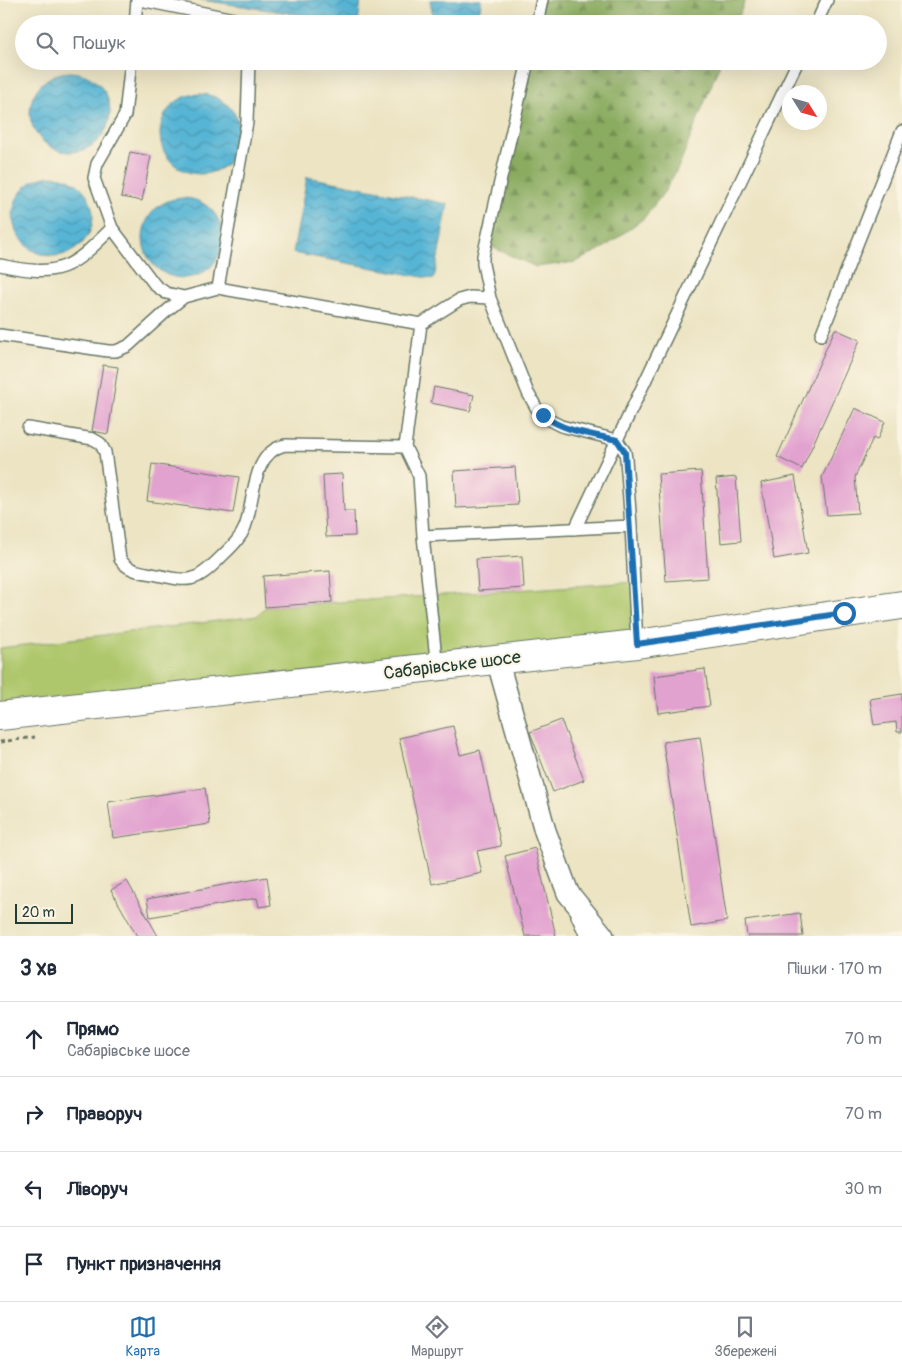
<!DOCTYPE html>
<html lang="uk">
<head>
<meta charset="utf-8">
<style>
  :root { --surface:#fff; --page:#f6f6f7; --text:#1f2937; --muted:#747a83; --line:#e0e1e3; --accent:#1f6fb2 }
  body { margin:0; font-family:Pangolin,sans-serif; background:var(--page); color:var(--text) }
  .compass { position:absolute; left:782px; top:85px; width:45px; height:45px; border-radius:50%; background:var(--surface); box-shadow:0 5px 20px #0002; rotate:127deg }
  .scale { position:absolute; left:15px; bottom:12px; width:58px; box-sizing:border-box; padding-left:5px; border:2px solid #1f3d34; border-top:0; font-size:14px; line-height:18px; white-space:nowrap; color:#1f3d34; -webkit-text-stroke:4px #fcf5e5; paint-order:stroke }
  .stop { position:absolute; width:15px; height:15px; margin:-11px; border:4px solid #1f6fb2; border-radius:50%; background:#fff }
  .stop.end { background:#1f6fb2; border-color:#fff; box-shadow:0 1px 5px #0008 }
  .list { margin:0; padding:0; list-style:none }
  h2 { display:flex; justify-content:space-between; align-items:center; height:65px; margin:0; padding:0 20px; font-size:21px }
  h2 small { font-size:16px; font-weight:400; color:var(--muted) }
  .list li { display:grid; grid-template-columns:32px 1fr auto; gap:15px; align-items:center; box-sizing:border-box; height:75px; padding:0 20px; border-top:1px solid var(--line) }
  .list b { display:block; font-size:19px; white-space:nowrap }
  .list p { margin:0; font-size:16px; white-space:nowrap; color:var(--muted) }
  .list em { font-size:16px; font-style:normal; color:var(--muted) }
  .icon { flex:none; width:28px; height:28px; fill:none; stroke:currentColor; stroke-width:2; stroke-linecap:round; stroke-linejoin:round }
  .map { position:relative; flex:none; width:902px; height:936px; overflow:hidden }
  .search { position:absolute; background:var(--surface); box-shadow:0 5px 20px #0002; left:15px; right:15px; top:15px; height:55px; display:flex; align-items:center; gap:12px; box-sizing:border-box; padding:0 18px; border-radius:28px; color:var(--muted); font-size:19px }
  .sheet { height:365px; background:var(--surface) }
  nav { display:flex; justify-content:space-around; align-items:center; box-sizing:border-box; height:70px; border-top:1px solid var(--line); background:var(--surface); font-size:14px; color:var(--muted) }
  nav a { display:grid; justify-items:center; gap:2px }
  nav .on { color:var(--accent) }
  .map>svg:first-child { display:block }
  .green { fill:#aec76c; stroke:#668250 }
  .forest { fill:url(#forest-firs); stroke:#54744a }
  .water { fill:url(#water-waves); stroke:#3a7984 }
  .building { fill:#e2a2d0 }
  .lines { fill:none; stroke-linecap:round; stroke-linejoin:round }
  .service-casing { stroke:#677766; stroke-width:14 }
  .minor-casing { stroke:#677766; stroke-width:24 }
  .tertiary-casing { stroke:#677766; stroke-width:30 }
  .path { stroke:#677766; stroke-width:3; stroke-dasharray:4 4; stroke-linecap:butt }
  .service { stroke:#fff; stroke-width:11 }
  .minor { stroke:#fff; stroke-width:21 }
  .tertiary { stroke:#fff; stroke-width:28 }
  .route { stroke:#1f6fb2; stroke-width:6 }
  .labels { text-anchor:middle; stroke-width:4; stroke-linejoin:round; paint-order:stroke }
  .street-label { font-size:18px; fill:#1f3d34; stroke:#fcf5e5 }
</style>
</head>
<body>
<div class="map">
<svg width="902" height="936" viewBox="0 0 902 936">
  <defs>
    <pattern id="forest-firs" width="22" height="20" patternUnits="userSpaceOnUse" patternTransform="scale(1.25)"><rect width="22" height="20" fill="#8aac60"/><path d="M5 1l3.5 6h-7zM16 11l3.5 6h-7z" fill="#708d50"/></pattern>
    <pattern id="water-waves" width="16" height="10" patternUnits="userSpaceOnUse" patternTransform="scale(1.25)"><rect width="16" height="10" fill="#56b5d5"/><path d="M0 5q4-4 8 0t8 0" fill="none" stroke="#4794ae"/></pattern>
  </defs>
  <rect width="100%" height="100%" fill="#fcf5e5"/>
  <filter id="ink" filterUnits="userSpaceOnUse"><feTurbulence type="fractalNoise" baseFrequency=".02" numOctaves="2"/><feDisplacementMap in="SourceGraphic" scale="10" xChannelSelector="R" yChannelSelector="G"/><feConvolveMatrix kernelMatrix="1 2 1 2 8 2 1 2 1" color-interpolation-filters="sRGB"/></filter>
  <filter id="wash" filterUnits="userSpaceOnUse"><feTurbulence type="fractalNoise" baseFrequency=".0096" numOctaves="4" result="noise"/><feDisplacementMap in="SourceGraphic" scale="20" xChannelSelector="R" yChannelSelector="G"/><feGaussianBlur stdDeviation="1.12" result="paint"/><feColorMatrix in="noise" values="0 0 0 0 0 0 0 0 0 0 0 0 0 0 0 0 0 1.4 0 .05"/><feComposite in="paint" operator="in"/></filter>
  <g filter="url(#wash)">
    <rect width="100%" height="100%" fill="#ece4c3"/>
    <path class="green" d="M634,582L637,644L0,705V648L257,616L265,607Z"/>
    <path class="forest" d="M542,0H745L736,24H537Z
      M528,61H721L679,166L665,191L644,218L605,247L576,262L536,267L485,244Z"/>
    <path class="water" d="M201,0H361L358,23Z
      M430,0H481C481,18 472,24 455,24C437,24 432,18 430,0Z
      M30 112a40 40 0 1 1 80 0a40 40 0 1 1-80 0Z
      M160 134a40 40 0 1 1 80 0a40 40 0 1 1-80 0Z
      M13 216a40 40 0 1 1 80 0a40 40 0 1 1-80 0Z
      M307,177L448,204L434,279L293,253Z
      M143 238a40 40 0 1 1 80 0a40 40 0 1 1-80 0Z"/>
    <g id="blocks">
      <path class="building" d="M130,152L151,156L142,201L121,197Z
        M835,329L860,340L802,469L777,457Z
        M103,365L118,367L108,434L92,431Z
        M434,387L474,395L470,411L431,403Z
        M855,408L885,422L877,440L873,438L855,477L858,513L827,515L822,477Z
        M152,464L239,477L233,513L147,501Z
        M515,467L518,505L456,508L454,471Z
        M701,471L708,578L666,581L658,474Z
        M342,474L344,511H354L355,536L326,537L323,475Z
        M795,476L808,553L774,559L761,483Z
        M736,477L741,541L721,543L716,479Z
        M522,556L524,588L478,591L476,559Z
        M330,571L332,602L265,607L263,576Z
        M705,669L710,706L658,713L654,676Z
        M902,694V732H897L896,722L874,725L870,699Z
        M561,720L584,780L553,792L530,732Z
        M453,726L460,755L480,750L501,846L477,851L482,873L432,884L399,738Z
        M700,737L727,921L691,927L663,742Z
        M205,788L210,824L113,838L108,802Z
        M535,848L556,936H525L505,856Z
        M267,877L271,905L259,907L257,898L150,917L147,899Z
        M127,881L158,936H137L111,890Z
        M800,913L803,936H747L745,921Z"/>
    </g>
  </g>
  <g filter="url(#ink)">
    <use href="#blocks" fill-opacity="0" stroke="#677766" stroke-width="1"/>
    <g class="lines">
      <g class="service-casing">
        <path id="service" d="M140,0L234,19L244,24
          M135,24L137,0
          M537,24L542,0
          M816,24L827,0
          M112,228L94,178L97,164L125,115L131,61
          M0,265C60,278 71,269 112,228L155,285L166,293L184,297
          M218,288L247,122L249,61
          M490,298L528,393L537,409L549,420L561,426L617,440L798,61
          M421,324L459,300L470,297L490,298L483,264V256L528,61
          M0,335L108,351H116L128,346L169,309L184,297L218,288L421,324L405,447L419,476L423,536L437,668
          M821,335L902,131
          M28,428L93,439L100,443L105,452L120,559C128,572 144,572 157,575C190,582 195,583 219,559C229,549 240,540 245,527C255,500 251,453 285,445L405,447
          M631,526L637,644
          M423,536L631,526L626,459L625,452L617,440L575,529
          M577,916L586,936"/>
      </g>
      <g class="minor-casing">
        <path id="minor" d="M497,659L545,831L568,893L603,936"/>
      </g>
      <g class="tertiary-casing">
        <path id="tertiary" d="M0,716L637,644L902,605"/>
      </g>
      <path class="path" d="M0,742L35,737"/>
      <use href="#service" class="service"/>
      <use href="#minor" class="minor"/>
      <use href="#tertiary" class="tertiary"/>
    </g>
  </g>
  <g class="lines" filter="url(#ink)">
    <path class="route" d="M543,415C564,432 592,434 617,440L625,452L637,644L844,613"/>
  </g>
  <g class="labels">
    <g class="street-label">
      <text transform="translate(452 665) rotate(-7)" y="6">Сабарівське шосе</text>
    </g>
  </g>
</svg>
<svg class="compass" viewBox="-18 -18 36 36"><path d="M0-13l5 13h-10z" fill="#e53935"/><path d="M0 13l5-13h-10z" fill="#747a83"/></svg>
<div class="scale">20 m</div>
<div class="stop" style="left:844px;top:613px"></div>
<div class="stop end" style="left:543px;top:415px"></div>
<div class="search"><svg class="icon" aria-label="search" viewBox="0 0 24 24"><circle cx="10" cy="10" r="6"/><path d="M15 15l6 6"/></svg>Пошук</div>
</div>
<section class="sheet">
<h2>3 хв<small>Пішки · 170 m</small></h2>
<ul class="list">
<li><svg class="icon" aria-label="ahead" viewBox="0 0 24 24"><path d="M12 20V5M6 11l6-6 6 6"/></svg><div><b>Прямо</b><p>Сабарівське шосе</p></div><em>70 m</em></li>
<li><svg class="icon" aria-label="right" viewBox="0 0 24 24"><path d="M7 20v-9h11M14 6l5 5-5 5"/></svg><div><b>Праворуч</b></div><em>70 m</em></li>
<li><svg class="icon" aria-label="left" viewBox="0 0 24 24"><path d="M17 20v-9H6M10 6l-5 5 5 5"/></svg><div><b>Ліворуч</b></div><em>30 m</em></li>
<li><svg class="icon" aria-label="arrive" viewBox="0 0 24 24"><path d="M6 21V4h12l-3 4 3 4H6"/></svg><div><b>Пункт призначення</b></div></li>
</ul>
</section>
<nav>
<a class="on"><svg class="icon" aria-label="map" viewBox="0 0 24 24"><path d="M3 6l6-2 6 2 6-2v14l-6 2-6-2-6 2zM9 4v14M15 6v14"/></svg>Карта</a>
<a><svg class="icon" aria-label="directions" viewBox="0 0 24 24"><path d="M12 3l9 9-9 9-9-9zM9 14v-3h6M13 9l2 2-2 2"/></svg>Маршрут</a>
<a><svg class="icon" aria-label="saved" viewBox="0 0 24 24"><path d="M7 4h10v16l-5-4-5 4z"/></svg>Збережені</a>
</nav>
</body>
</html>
